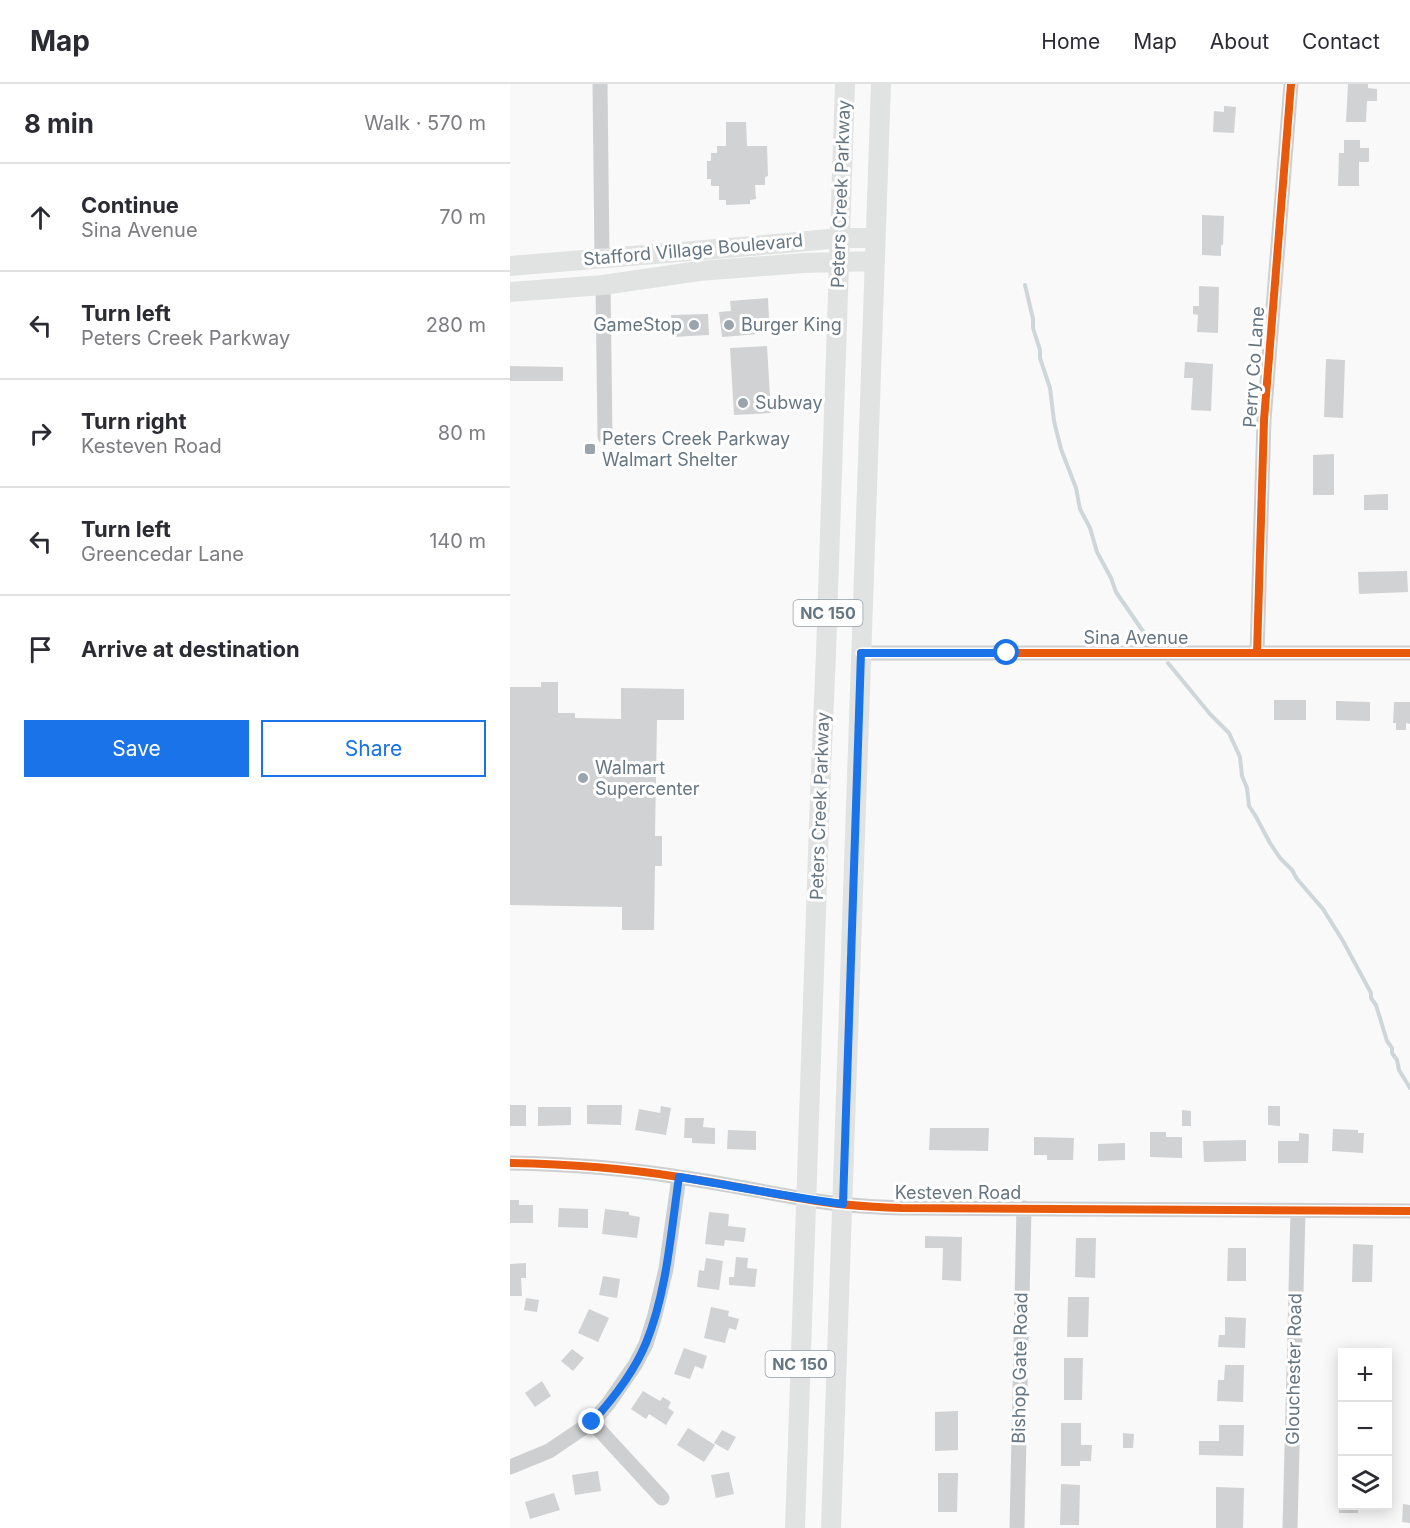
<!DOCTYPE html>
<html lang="en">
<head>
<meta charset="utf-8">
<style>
  :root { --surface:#fff; --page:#f2f2f3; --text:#2b2b33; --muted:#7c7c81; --line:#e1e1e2; --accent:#1a73e8 }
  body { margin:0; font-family:Inter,sans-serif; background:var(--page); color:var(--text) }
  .controls { position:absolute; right:18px; bottom:18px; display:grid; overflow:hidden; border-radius:0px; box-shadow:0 3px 15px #0003 }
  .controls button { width:54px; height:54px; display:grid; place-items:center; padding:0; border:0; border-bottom:2px solid var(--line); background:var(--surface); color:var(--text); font:30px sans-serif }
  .stop { position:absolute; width:18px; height:18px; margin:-14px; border:4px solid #1a73e8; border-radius:50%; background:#fff }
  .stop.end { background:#1a73e8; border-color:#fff; box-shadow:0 2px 6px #0008 }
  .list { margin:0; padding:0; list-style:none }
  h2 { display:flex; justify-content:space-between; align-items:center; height:78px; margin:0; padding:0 24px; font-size:26px }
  h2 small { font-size:20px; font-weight:400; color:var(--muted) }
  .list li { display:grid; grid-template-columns:39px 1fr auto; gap:18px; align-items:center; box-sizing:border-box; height:108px; padding:0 24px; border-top:2px solid var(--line) }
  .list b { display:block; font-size:22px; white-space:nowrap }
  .list p { margin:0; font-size:20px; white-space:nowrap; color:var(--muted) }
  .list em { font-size:20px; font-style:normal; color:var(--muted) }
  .actions { display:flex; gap:12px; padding:18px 24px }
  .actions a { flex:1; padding:14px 0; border:2px solid var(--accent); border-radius:0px; text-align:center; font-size:21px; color:var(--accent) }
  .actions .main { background:var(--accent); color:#fff }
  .icon { flex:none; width:33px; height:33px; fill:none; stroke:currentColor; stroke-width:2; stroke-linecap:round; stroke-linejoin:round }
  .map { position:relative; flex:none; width:900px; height:1444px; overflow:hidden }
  header { display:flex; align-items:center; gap:36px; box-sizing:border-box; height:84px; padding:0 30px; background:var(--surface); border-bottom:2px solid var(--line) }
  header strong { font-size:28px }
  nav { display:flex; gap:33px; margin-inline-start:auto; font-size:21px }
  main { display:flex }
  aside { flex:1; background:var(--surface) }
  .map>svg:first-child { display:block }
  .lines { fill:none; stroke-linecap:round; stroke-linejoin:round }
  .stream { stroke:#ced6d9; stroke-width:4 }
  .building { fill:#d0d2d3 }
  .minor { stroke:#cecfd0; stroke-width:15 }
  .major { stroke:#e1e2e2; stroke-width:20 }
  .cycleway-casing { stroke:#fff; stroke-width:11 }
  .cycleway { stroke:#e8590c; stroke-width:8 }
  .route { stroke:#1a73e8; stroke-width:8 }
  .poi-dot { fill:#99a4ac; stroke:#fff; stroke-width:2 }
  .labels { text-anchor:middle; stroke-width:6; stroke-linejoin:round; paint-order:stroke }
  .shield { fill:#fff; stroke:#939fa8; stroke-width:1.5 }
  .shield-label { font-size:16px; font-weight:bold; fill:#657683 }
  .street-label { font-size:18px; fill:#657683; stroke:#fff }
  .poi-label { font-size:18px; fill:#657683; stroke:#fff; text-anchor:start }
</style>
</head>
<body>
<header>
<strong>Map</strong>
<nav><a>Home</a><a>Map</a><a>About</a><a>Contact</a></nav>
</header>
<main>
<aside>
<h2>8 min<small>Walk · 570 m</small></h2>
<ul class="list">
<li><svg class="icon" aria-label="ahead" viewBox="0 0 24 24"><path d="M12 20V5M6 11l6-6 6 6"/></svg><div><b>Continue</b><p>Sina Avenue</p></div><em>70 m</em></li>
<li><svg class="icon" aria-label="left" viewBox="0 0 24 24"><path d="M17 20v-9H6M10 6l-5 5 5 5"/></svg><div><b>Turn left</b><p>Peters Creek Parkway</p></div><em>280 m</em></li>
<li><svg class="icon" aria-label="right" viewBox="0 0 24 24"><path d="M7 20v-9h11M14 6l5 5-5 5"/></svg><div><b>Turn right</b><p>Kesteven Road</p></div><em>80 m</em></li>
<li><svg class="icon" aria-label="left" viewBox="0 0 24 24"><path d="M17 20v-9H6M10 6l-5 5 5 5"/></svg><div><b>Turn left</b><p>Greencedar Lane</p></div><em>140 m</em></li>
<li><svg class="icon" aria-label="arrive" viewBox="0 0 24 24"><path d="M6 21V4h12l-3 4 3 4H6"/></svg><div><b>Arrive at destination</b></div></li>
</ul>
<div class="actions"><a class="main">Save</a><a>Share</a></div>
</aside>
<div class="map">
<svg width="900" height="1444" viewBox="0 0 900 1444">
  <rect width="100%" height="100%" fill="#f9f9f9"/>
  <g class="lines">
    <path class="stream" d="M515,201L523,235V244L530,266V274L540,304L544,337L551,365L566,404L570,425L580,444L587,468L601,494L606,508L639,556
      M658,579L700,630L719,649L730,673L732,692L737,704L739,722L745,731L760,759L770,774L782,786L787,795L813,825L833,857L861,909V914L866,921L877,957L882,964V969L887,976L889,986L900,1004"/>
  </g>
  <path class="building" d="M838,0H858V4L867,5V17H857L856,38H836Z
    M714,22L726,23L724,49L703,48L704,27L714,28Z
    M216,38H236L237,62H257L258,92L255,93V101H245L246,115L240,116V120L216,121V116H209V102H201V95H197V77H201V69H207V62H216Z
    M834,56H850V64H859V78H849V102H828L829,69H834Z
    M692,131L714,132L713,161H711V172L692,171Z
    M689,202L709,203L708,249L687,248L688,231L683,230V222H689Z
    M258,214L259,236L247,237L248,250L212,253L209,228L221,227L220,217Z
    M198,230L199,251L162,253L161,231Z
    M257,262L261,329L224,331L220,264Z
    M816,275L835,276L833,334L814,333Z
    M675,278L703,280L701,327L681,326L683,294H674Z
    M0,282L53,283V297H0Z
    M824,370V411H803V371Z
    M878,410V426H854V411Z
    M897,487L898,508L849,510L848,488Z
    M31,598H48V629H65V634L111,635V604L174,605V636H147L145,752H152V782H145L144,846H112V823L0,821V603H31Z
    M764,616H796V636H764Z
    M826,617L860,618V637L826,636Z
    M884,618H900V640L896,639V646H886V639H883Z
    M0,1021H16V1042H0Z
    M77,1021H112L111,1041L77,1040Z
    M151,1022L161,1024L156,1051L125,1046L129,1025L150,1029Z
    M758,1022H770V1042L758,1041Z
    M28,1023H61V1041L28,1042Z
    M672,1026L681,1027V1042H672Z
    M175,1034H194L193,1043L205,1044V1060L182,1059V1054H174Z
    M420,1044H479L478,1067L419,1066Z
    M823,1045L848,1046V1049H854L853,1069L822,1067Z
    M218,1046L246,1047V1066L217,1065Z
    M640,1048H656V1053H672V1074L640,1073Z
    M789,1049L799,1050L798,1079H768V1057H789Z
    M524,1053L564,1054L563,1076H537V1071H524Z
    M736,1056V1077L694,1078L693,1057Z
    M615,1059V1076L588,1077V1060Z
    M0,1116H9V1121H23V1139H0Z
    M49,1124L78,1125V1144L48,1143Z
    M95,1125L119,1128V1131L130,1133L127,1154L92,1150Z
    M199,1128L219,1130L218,1142L236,1144L234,1158L215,1156L214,1162L195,1160Z
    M415,1152L452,1153L451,1197L432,1196L433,1164H415Z
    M566,1154H586L585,1194L565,1193Z
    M843,1160L863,1161L862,1198H842Z
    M718,1164H736V1197H717Z
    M226,1173L238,1174L237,1184L247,1185L245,1203L219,1201V1193H224Z
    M196,1174L213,1177L209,1206L187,1203L189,1186L194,1187Z
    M16,1179V1194H11L12,1212H0V1180Z
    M93,1192L110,1195L107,1214L89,1211Z
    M558,1213H579L578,1253H557Z
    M16,1214L29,1216L27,1228L14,1226Z
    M201,1223L219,1227L218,1232L229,1235L226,1246L219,1244L215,1259L194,1254Z
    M79,1225L99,1234L88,1258L68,1249Z
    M715,1233L736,1234L735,1264L708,1263L709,1251H715Z
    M174,1264L197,1272L193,1285L185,1282L180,1295L164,1290Z
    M62,1265L74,1274L63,1287L51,1277Z
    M554,1274H573L572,1316H554Z
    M715,1281H734L733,1318L707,1317L708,1296H714Z
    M32,1297L41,1312L25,1323L15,1309Z
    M133,1307L150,1317L153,1313L161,1318L158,1324L164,1328L156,1341L139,1330L136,1335L121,1325Z
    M448,1327V1366L425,1367V1328Z
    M551,1339H571V1361H582L581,1377H570V1382H551Z
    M832,1339V1366H830L829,1340Z
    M709,1341H734L733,1372L689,1371V1357H709Z
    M178,1344L205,1361L194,1378L167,1361Z
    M212,1346L226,1353L218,1367L204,1359Z
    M613,1349L624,1350L623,1364H613Z
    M88,1387L91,1407L65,1411L62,1391Z
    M219,1388L224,1410L206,1414L201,1391Z
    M428,1389H448L447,1428H428Z
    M830,1391H832V1422H848V1429H829Z
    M551,1400L570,1401L569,1441H550Z
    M706,1403L734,1404L733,1444H706Z
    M44,1409L50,1426L20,1435L15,1418Z
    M893,1420L900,1421V1439L892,1438Z"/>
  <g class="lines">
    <path class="minor" d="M90,0L92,174
      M93,201L95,353
      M351,569H900
      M747,569L754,336L781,0
      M0,1079C57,1080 113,1084 169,1093C211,1099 253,1108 295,1115C327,1121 359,1123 391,1124L900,1127
      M82,1338L152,1414
      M0,1383L39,1367L82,1338L98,1320L125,1281L136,1260L145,1231L156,1185L169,1093
      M507,1444L514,1124
      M780,1444L788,1127"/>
    <path class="major" d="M0,182L277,159L329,154H365
      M0,208L93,201L189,187L294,179L365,177
      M285,1444L310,711L316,569L335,0
      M321,1444L371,0"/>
    <g class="cycleway-casing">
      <path id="cycleway" d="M351,569H900
        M747,569L754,336L781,0
        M0,1079C57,1080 113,1084 169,1093C211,1099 253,1108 295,1115C327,1121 359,1123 391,1124L900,1127"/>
    </g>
    <use href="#cycleway" class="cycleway"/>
  </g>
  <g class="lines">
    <path class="route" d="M82,1338C103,1315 124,1288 136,1259C157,1208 161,1147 169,1093C224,1102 278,1113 333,1120L351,569H497"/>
  </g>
  <g class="poi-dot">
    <circle cx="184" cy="241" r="6"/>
    <circle cx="219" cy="241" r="6"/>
    <circle cx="233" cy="319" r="6"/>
    <rect x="74" y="359" width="12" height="12" rx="3"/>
    <circle cx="73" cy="694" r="6"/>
  </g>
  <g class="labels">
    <g class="shield">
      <rect x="283.5" y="516" width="69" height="26" rx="4.5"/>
      <rect x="255.5" y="1267" width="69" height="26" rx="4.5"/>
    </g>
    <g class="shield-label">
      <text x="318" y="535">NC 150</text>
      <text x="290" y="1286">NC 150</text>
    </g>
    <g class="street-label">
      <text transform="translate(331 110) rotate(-88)" y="6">Peters Creek Parkway</text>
      <text transform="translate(183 166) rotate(-5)" y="6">Stafford Village Boulevard</text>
      <text transform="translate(744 283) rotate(-86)" y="6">Perry Co Lane</text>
      <text x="626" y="560">Sina Avenue</text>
      <text transform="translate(310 722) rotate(-88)" y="6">Peters Creek Parkway</text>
      <text x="448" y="1115">Kesteven Road</text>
      <text transform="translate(510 1284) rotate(-89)" y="6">Bishop Gate Road</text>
      <text transform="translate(784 1285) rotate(-89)" y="6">Glouchester Road</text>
    </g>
    <g class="poi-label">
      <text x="172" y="247" text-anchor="end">GameStop</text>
      <text x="231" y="247">Burger King</text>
      <text x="245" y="325">Subway</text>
      <text x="92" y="361">Peters Creek Parkway<tspan x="92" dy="21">Walmart Shelter</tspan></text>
      <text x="85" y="690">Walmart<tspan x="85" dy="21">Supercenter</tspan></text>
    </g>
  </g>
</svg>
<div class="controls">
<button>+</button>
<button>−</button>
<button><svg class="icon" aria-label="layers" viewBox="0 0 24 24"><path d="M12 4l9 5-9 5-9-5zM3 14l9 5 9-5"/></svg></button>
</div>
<div class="stop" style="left:497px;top:569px"></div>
<div class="stop end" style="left:82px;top:1338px"></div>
</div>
</main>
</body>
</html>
